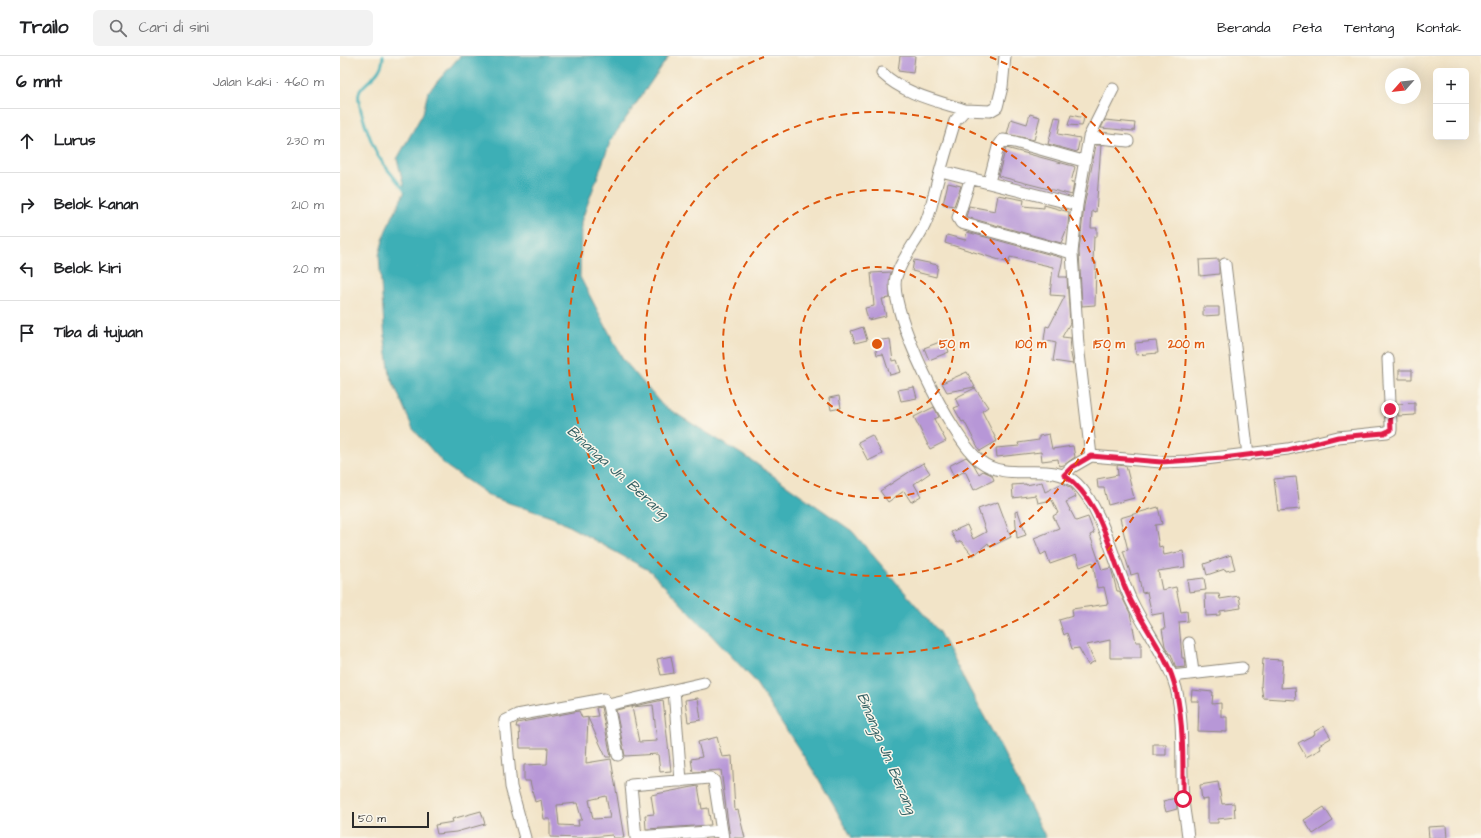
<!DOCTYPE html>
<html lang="id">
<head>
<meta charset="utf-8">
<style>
  :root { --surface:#fff; --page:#f2f2f2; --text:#202124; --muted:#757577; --line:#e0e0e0 }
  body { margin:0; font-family:"Architects Daughter",sans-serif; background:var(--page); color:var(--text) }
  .controls { position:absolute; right:12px; top:12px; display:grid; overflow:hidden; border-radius:6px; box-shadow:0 4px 16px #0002 }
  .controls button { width:36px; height:36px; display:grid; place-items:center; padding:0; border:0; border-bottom:1px solid var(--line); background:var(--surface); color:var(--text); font:20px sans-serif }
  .compass { position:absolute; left:1045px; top:12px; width:36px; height:36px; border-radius:50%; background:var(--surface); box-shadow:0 4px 16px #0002; rotate:243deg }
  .scale { position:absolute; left:12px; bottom:10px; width:77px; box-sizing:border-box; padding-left:4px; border:2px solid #2b2b2b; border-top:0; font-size:11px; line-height:14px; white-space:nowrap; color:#2b2b2b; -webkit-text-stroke:3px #fbf7ec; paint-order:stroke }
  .stop { position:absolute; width:12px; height:12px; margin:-9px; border:3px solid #e11d48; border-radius:50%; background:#fff }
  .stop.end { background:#e11d48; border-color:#fff; box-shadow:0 1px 4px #0008 }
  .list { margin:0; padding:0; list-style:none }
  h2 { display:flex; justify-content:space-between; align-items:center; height:52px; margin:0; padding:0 16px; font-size:17px }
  h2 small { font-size:13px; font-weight:400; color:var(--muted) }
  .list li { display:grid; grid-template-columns:26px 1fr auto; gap:12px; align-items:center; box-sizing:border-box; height:64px; padding:0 16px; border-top:1px solid var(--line) }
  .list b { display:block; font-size:15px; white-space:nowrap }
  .list em { font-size:13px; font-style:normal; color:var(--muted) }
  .icon { flex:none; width:22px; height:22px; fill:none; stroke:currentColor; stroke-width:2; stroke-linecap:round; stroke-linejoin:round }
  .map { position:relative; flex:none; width:1141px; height:782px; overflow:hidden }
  header { display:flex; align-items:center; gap:24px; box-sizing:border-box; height:56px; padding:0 20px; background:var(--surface); border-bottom:1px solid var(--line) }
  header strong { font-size:19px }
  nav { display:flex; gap:22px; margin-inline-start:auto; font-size:14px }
  .search { width:280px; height:36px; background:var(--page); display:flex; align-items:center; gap:10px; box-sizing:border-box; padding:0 14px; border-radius:6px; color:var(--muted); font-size:15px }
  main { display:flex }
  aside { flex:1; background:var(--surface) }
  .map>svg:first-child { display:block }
  .water { fill:#3eafb6; stroke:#346d70 }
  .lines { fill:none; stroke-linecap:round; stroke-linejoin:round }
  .stream { stroke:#3eafb6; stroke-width:3 }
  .building { fill:#b797d7; fill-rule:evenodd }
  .street-casing { stroke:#8e887a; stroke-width:13 }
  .street { stroke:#fff; stroke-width:11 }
  .route { stroke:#e11d48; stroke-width:5 }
  .ring { fill:none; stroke:#df570e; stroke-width:2; stroke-dasharray:7 5 }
  .labels { text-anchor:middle; stroke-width:3; stroke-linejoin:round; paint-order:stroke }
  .water-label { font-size:15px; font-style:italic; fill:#336063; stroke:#fbf7ec }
  .centre { fill:#df570e; stroke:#fbf7ec; stroke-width:2 }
  .ring-label { font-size:12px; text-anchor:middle; font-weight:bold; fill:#df570e; stroke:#fbf7ec; stroke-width:3; stroke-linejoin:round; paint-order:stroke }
</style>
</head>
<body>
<header>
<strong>Trailo</strong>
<div class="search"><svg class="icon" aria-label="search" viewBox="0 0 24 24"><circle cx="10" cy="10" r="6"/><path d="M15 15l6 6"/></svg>Cari di sini</div>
<nav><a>Beranda</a><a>Peta</a><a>Tentang</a><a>Kontak</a></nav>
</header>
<main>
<aside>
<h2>6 mnt<small>Jalan kaki · 460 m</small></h2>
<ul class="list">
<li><svg class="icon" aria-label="ahead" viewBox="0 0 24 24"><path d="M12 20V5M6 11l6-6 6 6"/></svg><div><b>Lurus</b></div><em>230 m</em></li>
<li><svg class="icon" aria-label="right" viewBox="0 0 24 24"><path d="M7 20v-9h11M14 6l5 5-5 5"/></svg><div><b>Belok kanan</b></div><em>210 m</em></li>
<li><svg class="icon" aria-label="left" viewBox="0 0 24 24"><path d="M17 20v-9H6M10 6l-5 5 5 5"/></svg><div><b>Belok kiri</b></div><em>20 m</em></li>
<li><svg class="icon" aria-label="arrive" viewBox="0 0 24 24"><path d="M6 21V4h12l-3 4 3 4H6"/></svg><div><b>Tiba di tujuan</b></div></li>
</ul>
</aside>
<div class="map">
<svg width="1141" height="782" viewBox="0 0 1141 782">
  <rect width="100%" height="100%" fill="#fbf7ec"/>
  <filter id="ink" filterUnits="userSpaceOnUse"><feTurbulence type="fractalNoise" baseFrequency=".025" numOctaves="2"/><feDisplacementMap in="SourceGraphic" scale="8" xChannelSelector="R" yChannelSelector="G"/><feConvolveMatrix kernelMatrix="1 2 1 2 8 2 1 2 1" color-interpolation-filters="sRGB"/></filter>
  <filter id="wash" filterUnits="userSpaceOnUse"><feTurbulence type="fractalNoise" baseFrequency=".012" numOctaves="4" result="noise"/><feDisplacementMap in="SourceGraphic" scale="16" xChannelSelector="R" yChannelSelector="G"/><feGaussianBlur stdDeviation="0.9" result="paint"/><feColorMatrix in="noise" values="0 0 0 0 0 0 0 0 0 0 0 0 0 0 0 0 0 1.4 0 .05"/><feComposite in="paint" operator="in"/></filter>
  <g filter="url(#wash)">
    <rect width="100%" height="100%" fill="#f2e4c8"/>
    <path class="water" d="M120,0H329L271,84L241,166L240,221L283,303L322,349L411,404L512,475L599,576L661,692L706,782H512L478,722L413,623L310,515L214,462L151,441L106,410L73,373L50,319L45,284L39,199L46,174L65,135L57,103L83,57L88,36Z"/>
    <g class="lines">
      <path class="stream" d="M43,0C43,21 23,25 19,37C16,47 31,85 36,96C43,110 56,123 65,135"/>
    </g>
    <g id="blocks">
      <path class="building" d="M560,0H575L573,17L558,15Z
        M690,58L700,61L694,84L667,78L671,63L687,68Z
        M731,59L744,62L742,70L728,69Z
        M715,61L721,62L718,78L740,82L737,96L708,88Z
        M765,64L795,67L794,75L761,72Z
        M756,89H761L756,156L752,155L751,172H757V181H754L753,206H756L755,249L742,250L739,195L744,150Z
        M666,92L733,110L735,111L731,126H734L732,139L658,120Z
        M608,127L621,130L614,150L603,148Z
        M658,139L684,144L683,150L704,152V149L729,156L728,170L721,187L626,161L629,150L655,155Z
        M627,176L723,202L719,221H727L730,267L722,281L731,282L730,293L733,308L713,305L716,287L704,284L706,270L709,271L725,240L710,239L713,211L670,201L669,207L605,187L607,179L625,184Z
        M879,203V218L860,220L859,204Z
        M574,204L598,209L596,221L572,215Z
        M551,216L550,242L542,243L546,260L528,264L525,252L534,250L531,217Z
        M863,251H879V259L863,260Z
        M523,271L527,284L515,287L511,275Z
        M550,283L553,305L557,304L561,316L550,319L543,298L537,299L534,285Z
        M605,284L609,296L589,304L584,292Z
        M816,285L818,297L796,299L795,287Z
        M1059,314H1072V323H1059Z
        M627,316L635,331L607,336L602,327Z
        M574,331L577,342L561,345L558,334Z
        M635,332L648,351L642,355L657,385L640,395L624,365L622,366L614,352L619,350L615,342Z
        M499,340L501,352L491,354L489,342Z
        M1075,347V359L1058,360L1057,348Z
        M594,351L599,361L594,363L606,385L590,393L574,361Z
        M709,378L712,393L733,390L735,401L724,409L719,410L718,403L702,405L701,396L657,401L656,392L679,390L678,387L699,384V380Z
        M532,379L542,398L528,405L518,386Z
        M626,401L634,409L639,418L643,415L652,419L654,424L634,434L625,415L614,421L609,410Z
        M583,407L590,417L574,428L581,440L571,446L564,435L548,446L540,435Z
        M777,409L786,410L794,442L768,449L764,432H758L757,423L778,419Z
        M956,421L960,453L938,455L934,423Z
        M702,426L705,436L723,427L732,433L736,441L726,446L736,465L748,461L754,477L750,479L762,514L771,512L777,535H779L790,557L796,586H801V602H770V584L747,589L755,605L748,609L739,592L732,593L727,577L724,579L719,564L733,560L732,553L768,548L764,531L757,532L753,506L740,511L736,499L710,508L706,496L701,499L694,482L719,472L713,460L718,457L712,444L698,447L696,439L673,442L672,429L686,428V429Z
        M658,446L671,481L650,491L648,487L633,500L621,485L617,487L611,476L627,469L633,483L646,476L638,453Z
        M818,451L822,468L815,469L819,491L822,490L824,499L843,495L845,511L818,515L822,534L836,531L841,556L847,555L848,565L839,566L842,602H844L845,611L836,612L831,598H829L825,590L822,573H825L823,557L812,559L807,536L802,537L798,517L791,519L783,495L788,494L780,462Z
        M678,455L686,479L677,482L675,456Z
        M891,499L895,513L886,515L885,513L867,519L864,508Z
        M864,522L866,534L849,536L847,524Z
        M865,538H879L880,543L899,540L901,552L880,555V559L866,560Z
        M331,600L334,617L321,619L317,603Z
        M923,603L943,604L941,632L955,631L956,644L923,642L921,629Z
        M852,634L873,636L872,648L881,647V661H887V676L858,675L859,645H851Z
        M358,642L361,664L348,666L345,644Z
        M323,644L331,715L320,716L318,698L285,700L276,654ZM313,649L317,685L299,686L292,651Z
        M261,651L271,701H266L248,662L246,707L271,703L284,782H273L272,779L240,782L210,781V763H204L201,744L195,746L190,725H184V709L207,708L208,692H180L179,671H176L177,667L239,655L242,662L258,660L256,652ZM266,740L270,762L253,763L249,744ZM237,747L242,764H238L239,770L219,769L217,749Z
        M984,670L991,682L979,689L981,693L966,701L958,687L975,678L974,676Z
        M377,681L382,701L392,700L395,755L398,754L405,782H390L381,714L353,716L351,703L362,701L358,686Z
        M813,688H826V699H813Z
        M878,726L882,748L894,747L895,761L878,763V767H868V743L862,744L860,729Z
        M358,730L362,753L368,752L371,769L306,773L305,759L314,758L311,739Z
        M836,742L837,753L826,756L823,745Z
        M984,751L993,765L973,778L964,764Z
        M141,755L145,768L116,776L97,778L95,769L113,766L112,763Z
        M1106,770L1107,782H1089L1088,771Z"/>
    </g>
  </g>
  <g filter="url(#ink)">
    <use href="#blocks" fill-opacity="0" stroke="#8e887a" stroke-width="1"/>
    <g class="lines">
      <g class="street-casing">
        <path id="street" d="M665,0L662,31L657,51L650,55L625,54L615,65C608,88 601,111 595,135C592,146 590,158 585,168C577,186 562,201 556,221C547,254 612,384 640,405C669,428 711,403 737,428C763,453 775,511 791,544C805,574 827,600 836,632C845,669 840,706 843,744C844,756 847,769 848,782
          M542,17C564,38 597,45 625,54
          M749,81L788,85
          M601,115L737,149
          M630,124L618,162L621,167L732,197
          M649,126L658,91L663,84L675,86L743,105
          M885,208L908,399
          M751,400L821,406L849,405L948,393L998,381L1047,376L1051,374V369L1048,303
          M724,419L732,411L751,400L738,289L732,197L737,149L749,81L773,33
          M849,587L853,616
          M832,620L902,612
          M334,634L341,725
          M268,649L364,627
          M296,781L382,775
          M185,782L171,731L165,665L177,659L264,643L268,649L278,699
          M296,782L291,729L370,722L374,725L383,782"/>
      </g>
      <use href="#street" class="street"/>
    </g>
  </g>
  <g class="lines" filter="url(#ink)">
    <path class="route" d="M843,743C843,707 844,670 836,634C829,602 806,574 791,545C770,503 765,447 724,419L732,411L751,400L821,406L883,402L948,394L998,381L1044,377L1051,374L1050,353"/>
  </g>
  <g class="ring">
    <circle cx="537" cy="288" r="77"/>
    <circle cx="537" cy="288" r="154"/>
    <circle cx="537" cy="288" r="232"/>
    <path d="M650 1A309 309 0 1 1 424 1"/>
  </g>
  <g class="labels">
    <g class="water-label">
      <text transform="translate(278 416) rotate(42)" y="5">Binanga Jn. Berang</text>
      <text transform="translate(547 697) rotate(67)" y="5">Binanga Jn. Berang</text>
    </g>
  </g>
  <circle cx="537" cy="288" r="6" class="centre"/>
  <g class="ring-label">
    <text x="614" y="292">50 m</text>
    <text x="691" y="292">100 m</text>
    <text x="769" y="292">150 m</text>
    <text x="846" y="292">200 m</text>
  </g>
</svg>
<div class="controls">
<button>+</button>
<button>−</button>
</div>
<svg class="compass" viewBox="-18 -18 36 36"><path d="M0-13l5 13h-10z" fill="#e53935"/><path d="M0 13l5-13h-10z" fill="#757577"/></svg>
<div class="scale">50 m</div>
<div class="stop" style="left:843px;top:743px"></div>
<div class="stop end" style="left:1050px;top:353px"></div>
</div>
</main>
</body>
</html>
